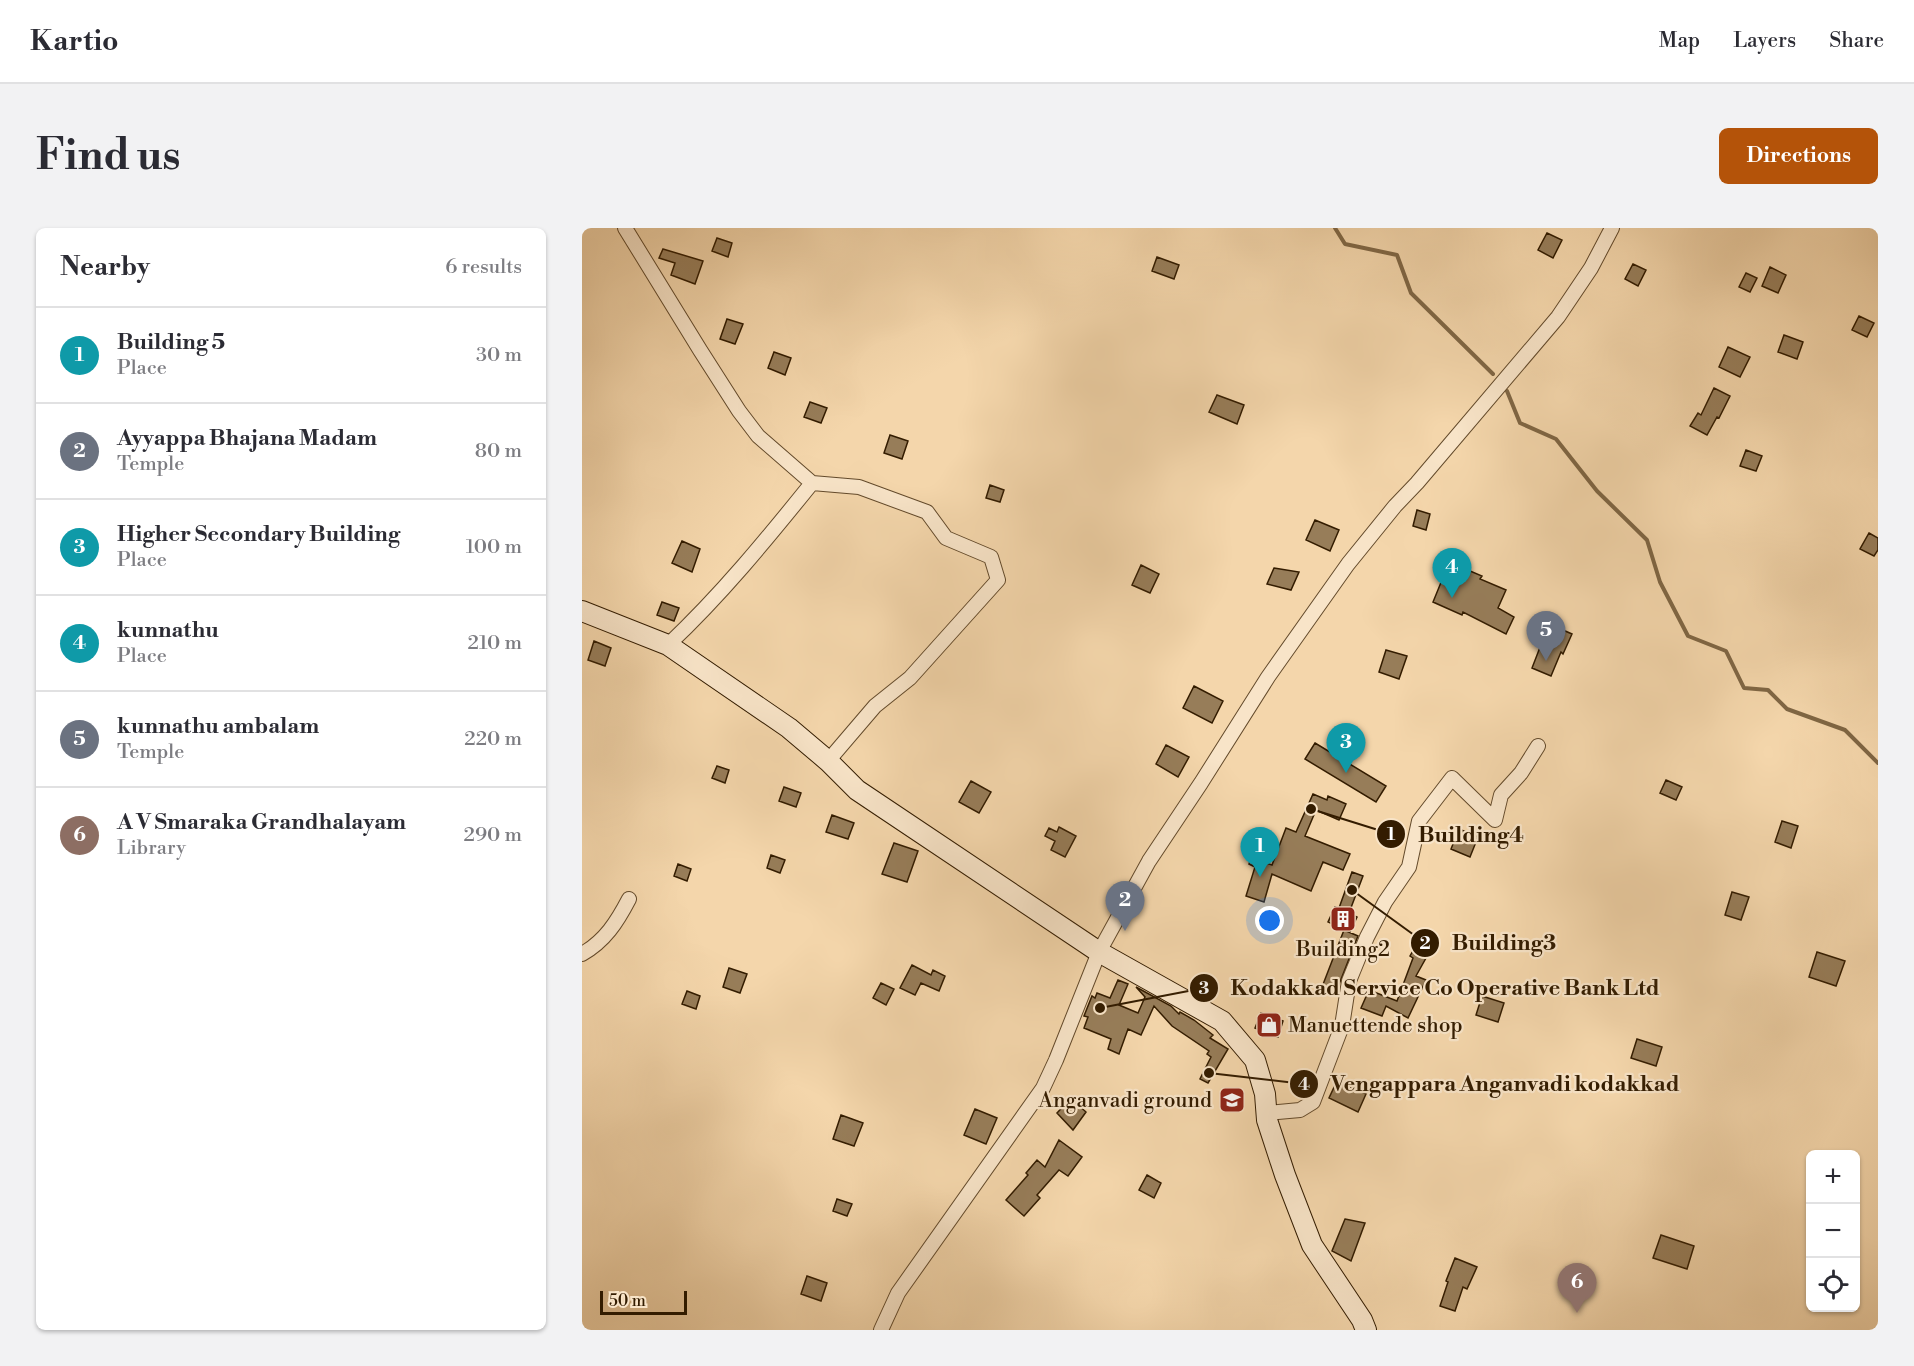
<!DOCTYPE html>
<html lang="en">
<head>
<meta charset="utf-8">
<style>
  :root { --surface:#fff; --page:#f2f2f3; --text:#2b2b33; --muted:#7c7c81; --line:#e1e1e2; --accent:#b45309 }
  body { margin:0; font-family:"Libre Bodoni",serif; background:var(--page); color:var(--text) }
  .controls { position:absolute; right:18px; bottom:18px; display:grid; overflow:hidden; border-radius:9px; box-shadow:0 2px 4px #0004 }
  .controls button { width:54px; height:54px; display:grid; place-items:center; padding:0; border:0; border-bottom:2px solid var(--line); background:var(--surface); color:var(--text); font:30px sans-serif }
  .scale { position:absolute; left:18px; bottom:15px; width:87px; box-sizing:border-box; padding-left:6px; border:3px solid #331c00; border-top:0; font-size:16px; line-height:21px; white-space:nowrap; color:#331c00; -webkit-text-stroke:4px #f8e4c8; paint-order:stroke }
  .you { position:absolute; left:688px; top:693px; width:21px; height:21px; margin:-15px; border:4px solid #fff; border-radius:50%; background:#1a73e8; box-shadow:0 0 0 9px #1a73e833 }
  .badge { display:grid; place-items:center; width:39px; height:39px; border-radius:50%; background:var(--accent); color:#fff; font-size:20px; font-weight:700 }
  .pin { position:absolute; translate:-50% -50px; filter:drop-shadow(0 2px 3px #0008) }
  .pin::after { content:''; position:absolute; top:32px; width:21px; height:18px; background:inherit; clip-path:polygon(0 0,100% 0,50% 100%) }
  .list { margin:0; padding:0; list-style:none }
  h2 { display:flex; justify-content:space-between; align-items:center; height:78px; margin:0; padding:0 24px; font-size:26px }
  h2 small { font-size:20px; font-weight:400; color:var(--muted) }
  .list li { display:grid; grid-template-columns:39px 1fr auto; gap:18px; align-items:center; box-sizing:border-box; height:96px; padding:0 24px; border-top:2px solid var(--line) }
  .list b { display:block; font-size:22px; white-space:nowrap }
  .list p { margin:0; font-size:20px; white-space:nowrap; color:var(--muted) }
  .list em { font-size:20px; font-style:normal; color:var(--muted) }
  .icon { flex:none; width:33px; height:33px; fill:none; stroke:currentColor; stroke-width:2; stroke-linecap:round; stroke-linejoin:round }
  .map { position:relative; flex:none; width:1296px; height:1102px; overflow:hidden; border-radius:9px }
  header { display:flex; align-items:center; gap:36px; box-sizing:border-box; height:84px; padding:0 30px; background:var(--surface); border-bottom:2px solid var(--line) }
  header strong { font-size:28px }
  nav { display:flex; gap:33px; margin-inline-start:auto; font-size:21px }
  .intro { display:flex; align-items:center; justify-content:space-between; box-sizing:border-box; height:144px; padding:0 36px }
  h1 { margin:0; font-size:42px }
  .button { padding:15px 27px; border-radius:9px; background:var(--accent); color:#fff; font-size:21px; font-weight:700 }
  main { display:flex; gap:36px; padding:0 36px }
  aside { flex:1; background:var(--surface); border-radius:9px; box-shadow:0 2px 4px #0004 }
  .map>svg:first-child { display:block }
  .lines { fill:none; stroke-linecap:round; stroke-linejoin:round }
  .stream { stroke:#7f6644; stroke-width:4 }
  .building { fill:#977d59; stroke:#331c00; stroke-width:1.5 }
  .street-casing { stroke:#634a2b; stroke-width:16 }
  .secondary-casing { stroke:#331c00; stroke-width:22 }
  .street { stroke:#f8e4c8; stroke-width:14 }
  .secondary { stroke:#f8e4c8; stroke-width:20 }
  .labels { text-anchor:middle; stroke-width:4.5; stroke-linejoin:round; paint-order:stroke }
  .poi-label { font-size:21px; fill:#331c00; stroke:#f8e4c8 }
  .leader { fill:none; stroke:#331c00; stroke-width:2 }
  .callout-dot { fill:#331c00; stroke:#f8e4c8; stroke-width:2 }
  .mark-label { font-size:18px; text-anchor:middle; font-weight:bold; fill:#fff }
  .callout-label { font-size:22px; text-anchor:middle; font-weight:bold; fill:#331c00; stroke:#f8e4c8; stroke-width:4.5; stroke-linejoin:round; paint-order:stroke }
</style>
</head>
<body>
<header>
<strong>Kartio</strong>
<nav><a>Map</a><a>Layers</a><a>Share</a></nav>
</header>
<div class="intro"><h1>Find us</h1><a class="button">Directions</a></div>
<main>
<aside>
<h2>Nearby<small>6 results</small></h2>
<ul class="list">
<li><span class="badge" style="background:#0f9aa8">1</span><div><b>Building 5</b><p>Place</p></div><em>30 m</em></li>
<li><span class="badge" style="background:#6b7280">2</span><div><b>Ayyappa Bhajana Madam</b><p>Temple</p></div><em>80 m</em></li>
<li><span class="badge" style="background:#0f9aa8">3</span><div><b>Higher Secondary Building</b><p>Place</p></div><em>100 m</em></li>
<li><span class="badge" style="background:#0f9aa8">4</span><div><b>kunnathu</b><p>Place</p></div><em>210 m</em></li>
<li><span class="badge" style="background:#6b7280">5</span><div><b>kunnathu ambalam</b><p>Temple</p></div><em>220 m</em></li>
<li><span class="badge" style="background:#8d6e63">6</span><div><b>A V Smaraka Grandhalayam</b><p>Library</p></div><em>290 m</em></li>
</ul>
</aside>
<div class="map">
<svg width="1296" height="1102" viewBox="0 0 1296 1102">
  <rect width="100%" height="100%" fill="#f4d6ab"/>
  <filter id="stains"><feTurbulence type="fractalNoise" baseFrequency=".00333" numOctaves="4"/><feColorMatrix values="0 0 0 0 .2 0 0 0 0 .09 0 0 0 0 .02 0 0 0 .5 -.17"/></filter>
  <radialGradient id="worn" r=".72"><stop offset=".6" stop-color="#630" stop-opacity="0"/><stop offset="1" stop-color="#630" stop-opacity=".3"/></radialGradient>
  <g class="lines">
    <path class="stream" d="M753,0L763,16L815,27L829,65L911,146
      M925,163L938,195L974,211L1015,263L1065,312L1078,354L1106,408L1144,423L1162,460L1186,462L1205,481L1263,502L1296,535"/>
  </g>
  <path class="building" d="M965,5L980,12L971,30L956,22Z
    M135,10L150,15L146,29L130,23Z
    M81,21L121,33L113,56L89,47L93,35L77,30Z
    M575,29L597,37L592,51L570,43Z
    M1051,36L1064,42L1056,58L1043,51Z
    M1188,39L1204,47L1196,65L1180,58Z
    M1164,45L1175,50L1168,64L1157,59Z
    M1277,88L1292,95L1285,109L1270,102Z
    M145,91L161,96L153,116L138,111Z
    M1202,107L1221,114L1215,131L1196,124Z
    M1146,119L1168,129L1158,149L1137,139Z
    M192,124L209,130L203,147L186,140Z
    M1132,160L1148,168L1137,190L1135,189L1125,207L1108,198L1116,185L1119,187Z
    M635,167L662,177L655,196L627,184Z
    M228,174L245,180L239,195L222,189Z
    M308,207L326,213L320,231L302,225Z
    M1164,222L1180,228L1174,243L1158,238Z
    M408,257L422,262L418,274L404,270Z
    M835,282L848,286L844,302L831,298Z
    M733,292L757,302L748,323L724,312Z
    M1287,305L1296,310V322L1292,328L1278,321Z
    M100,313L118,321L110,344L90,335Z
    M559,337L577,346L568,365L550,357Z
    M692,340L717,344L709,362L685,356Z
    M881,340L900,348L898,351L924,362L916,380L932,389L924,406L881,384L880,387L851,374L860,352L873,358Z
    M80,374L97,380L92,393L75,387Z
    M967,396L990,406L981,426L979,424L969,448L950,440Z
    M12,413L29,420L23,438L6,432Z
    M804,422L825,428L817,451L797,444Z
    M612,458L641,473L630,495L601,480Z
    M733,515L804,558L794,574L723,531Z
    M584,517L607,529L596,549L574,536Z
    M135,538L147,542L143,555L130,550Z
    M1084,552L1100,559L1094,572L1078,565Z
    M389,553L409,564L397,585L377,574Z
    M202,559L219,565L214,579L197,573Z
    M731,566L745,572L746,568L764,576L757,592L734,582L723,608L768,626L761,642L741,634L729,663L690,646L682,674L664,668L673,639L667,636L669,630L690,637L704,600L714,604Z
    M250,587L272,595L266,611L244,604Z
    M1200,593L1216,598L1209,620L1193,614Z
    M477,599L494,608L483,629L469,622L473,613L463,608L467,600L475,604Z
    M877,601L896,609L888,629L869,621Z
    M312,615L336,623L325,654L300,646Z
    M189,627L203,632L198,645L185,640Z
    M96,636L109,641L105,653L92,648Z
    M770,644L781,648L767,685L775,689L768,704L746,694L753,679L757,680Z
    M1150,664L1167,669L1159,692L1143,687Z
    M762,702L776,708L754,764L740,759Z
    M836,714L849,721L834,748L844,752L826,790L804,778L800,788L779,780L787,762L815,773L831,730L828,728Z
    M1235,724L1263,733L1254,758L1227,749Z
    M330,737L349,747L351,742L363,748L357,763L339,755L333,767L318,760Z
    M147,740L165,746L158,765L141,759Z
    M536,752L546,756L537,777L556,785L563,769L554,759L589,778L597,786L598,784L612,792L631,807L628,810L646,821L626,855L618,851L629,829L625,826L627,823L590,798L572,778L559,807L546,801L537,826L526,821L529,811L502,800L506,789L502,788L510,768L513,770L515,765L528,770Z
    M299,755L312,761L304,777L291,770Z
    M105,763L118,768L114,781L100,776Z
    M900,768L922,775L916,794L894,787Z
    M679,785L701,793L696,809L673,800Z
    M1055,811L1080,819L1074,838L1049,830Z
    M755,853L784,866L776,884L747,870Z
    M489,870L504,884L491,902L475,885Z
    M393,881L415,890L404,916L382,907Z
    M259,887L281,895L272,918L251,911Z
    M477,912L500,929L486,948L477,942L455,967L458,970L442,988L424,972L446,947L444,945L455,932L463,939Z
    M565,947L579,955L572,970L557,962Z
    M255,971L270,976L265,988L251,983Z
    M763,991L783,995L769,1033L750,1023Z
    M1079,1007L1112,1018L1105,1041L1071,1030Z
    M873,1030L895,1039L885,1061L881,1059L873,1083L858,1078L866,1054L864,1053Z
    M225,1048L245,1055L239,1073L219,1066Z"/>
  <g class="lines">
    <g class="street-casing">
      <path id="street" d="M43,0L118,122L157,183L176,208L230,255L277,259L345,284L364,310L409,329L416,352L328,450L293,478L246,533
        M86,417C139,367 184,312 230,255
        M0,726C23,713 35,694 47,671
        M685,885L718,882L731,874L760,798L767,753L785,709L803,674L827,639L837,593L870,550L913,592L919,567L939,545L956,518
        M299,1102L316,1065L461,860L474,832L517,724L567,633L619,555L686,449L766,336L813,278L835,255L976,89L1009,40L1030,0"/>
    </g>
    <g class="secondary-casing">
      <path id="secondary" d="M0,383L86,417L207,500L246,533L275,562L517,724L640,793L673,832L683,866L685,892L703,947L730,1017L780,1092L784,1102"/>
    </g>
    <use href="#street" class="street"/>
    <use href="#secondary" class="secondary"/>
  </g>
  <defs>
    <g id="building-square" transform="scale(1.35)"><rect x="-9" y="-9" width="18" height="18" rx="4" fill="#8f2418" stroke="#f8e4c8"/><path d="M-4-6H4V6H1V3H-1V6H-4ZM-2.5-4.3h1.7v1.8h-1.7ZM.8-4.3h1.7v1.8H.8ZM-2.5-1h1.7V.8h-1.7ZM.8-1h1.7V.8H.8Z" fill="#fff"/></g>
    <g id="shop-square" transform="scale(1.35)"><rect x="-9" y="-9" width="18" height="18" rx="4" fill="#8f2418" stroke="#f8e4c8"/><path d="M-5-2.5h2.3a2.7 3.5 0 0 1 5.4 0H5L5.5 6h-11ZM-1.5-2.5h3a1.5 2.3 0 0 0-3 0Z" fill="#fff"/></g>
    <g id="school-square" transform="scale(1.35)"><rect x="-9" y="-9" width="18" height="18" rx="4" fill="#8f2418" stroke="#f8e4c8"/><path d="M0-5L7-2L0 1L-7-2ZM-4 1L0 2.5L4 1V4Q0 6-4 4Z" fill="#fff"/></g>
  </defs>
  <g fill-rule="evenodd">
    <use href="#building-square" x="761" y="691"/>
    <use href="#shop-square" x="687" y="797"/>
    <use href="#school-square" x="650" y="872"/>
  </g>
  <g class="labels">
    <g class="poi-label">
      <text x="761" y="728">Building2</text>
      <text x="706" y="804" text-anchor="start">Manuettende shop</text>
      <text x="630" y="879" text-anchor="end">Anganvadi ground</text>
    </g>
  </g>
  <path class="leader" d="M729 581L809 606M770 662L843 715M518 780L622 760M627 845L722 856"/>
  <g class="callout-dot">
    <circle cx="729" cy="581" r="6"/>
    <circle cx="770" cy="662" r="6"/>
    <circle cx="518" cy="780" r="6"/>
    <circle cx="627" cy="845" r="6"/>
    <circle cx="809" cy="606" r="15"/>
    <circle cx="843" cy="715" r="15"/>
    <circle cx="622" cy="760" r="15"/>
    <circle cx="722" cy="856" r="15"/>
  </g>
  <g class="mark-label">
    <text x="809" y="612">1</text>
    <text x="843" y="721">2</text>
    <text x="622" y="766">3</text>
    <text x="722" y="862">4</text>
  </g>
  <g class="callout-label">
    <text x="889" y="614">Building4</text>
    <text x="922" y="722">Building3</text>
    <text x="863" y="767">Kodakkad Service Co Operative Bank Ltd</text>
    <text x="923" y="863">Vengappara Anganvadi kodakkad</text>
  </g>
  <rect width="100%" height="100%" filter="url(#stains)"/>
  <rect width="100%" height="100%" fill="url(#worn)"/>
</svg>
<div class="controls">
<button>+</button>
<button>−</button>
<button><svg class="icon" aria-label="locate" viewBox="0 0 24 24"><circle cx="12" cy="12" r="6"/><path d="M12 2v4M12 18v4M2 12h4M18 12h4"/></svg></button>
</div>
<div class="scale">50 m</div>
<div class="you"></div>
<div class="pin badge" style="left:678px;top:649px;background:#0f9aa8">1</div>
<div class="pin badge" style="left:543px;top:703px;background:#6b7280">2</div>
<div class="pin badge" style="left:764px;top:545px;background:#0f9aa8">3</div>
<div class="pin badge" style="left:870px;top:370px;background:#0f9aa8">4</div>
<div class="pin badge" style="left:964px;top:433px;background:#6b7280">5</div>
<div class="pin badge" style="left:995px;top:1085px;background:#8d6e63">6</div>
</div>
</main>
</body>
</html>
